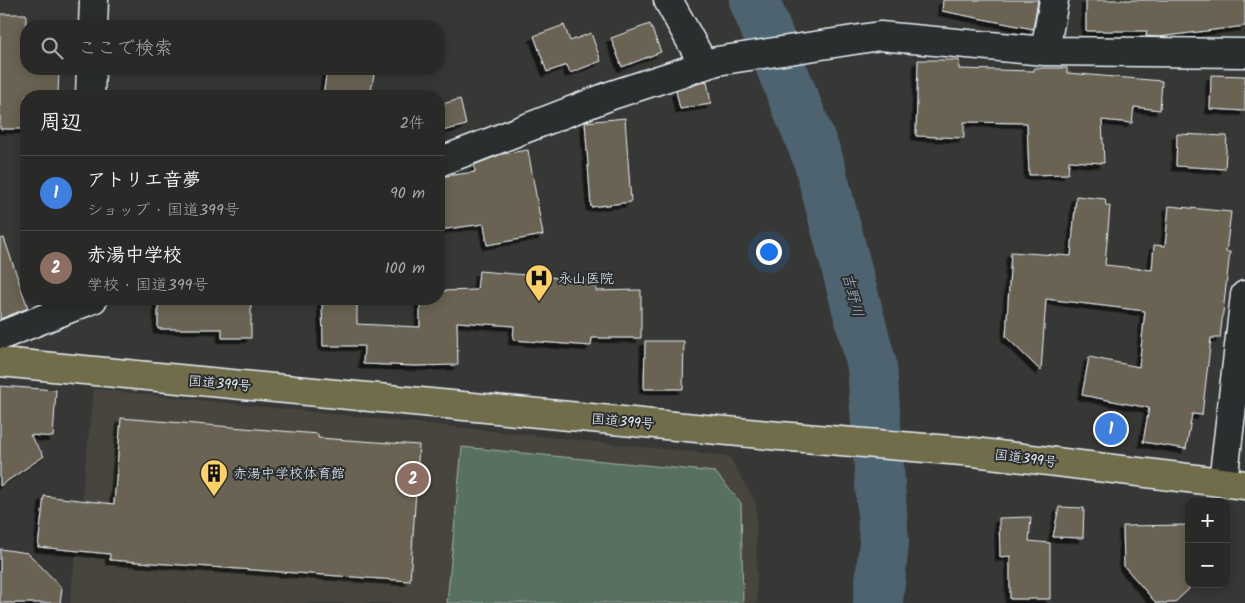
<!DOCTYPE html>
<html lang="ja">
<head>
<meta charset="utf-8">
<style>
  :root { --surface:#292a28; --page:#353634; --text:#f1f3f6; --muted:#a5a7a8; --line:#454645; --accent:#ffd166 }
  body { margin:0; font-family:Kalam,"Klee One",sans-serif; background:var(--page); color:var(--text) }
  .controls { position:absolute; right:15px; bottom:15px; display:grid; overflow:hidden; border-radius:10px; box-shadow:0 2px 12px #0003 }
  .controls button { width:45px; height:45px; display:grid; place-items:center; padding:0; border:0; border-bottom:1px solid var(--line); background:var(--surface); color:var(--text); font:25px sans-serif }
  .you { position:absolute; left:768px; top:251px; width:18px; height:18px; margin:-12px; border:4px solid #fff; border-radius:50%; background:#1a73e8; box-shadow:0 0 0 8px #1a73e833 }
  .badge { display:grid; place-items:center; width:32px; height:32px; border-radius:50%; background:var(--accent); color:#fff; font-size:16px; font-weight:700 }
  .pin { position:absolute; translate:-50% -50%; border:2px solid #fff; box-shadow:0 1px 5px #0006 }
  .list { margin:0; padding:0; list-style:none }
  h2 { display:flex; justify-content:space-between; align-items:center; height:65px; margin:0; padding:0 20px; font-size:21px }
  h2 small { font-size:16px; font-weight:400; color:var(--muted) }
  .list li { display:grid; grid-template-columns:32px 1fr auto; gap:15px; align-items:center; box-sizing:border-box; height:75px; padding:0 20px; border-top:1px solid var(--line) }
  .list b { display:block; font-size:19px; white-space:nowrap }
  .list p { margin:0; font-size:16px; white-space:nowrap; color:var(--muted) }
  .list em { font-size:16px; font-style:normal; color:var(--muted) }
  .icon { flex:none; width:28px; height:28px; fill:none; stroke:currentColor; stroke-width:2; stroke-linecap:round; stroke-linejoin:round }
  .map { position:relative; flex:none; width:1245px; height:603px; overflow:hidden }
  .search { position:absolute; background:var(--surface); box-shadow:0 2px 12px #0003; left:20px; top:20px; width:425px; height:55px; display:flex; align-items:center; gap:12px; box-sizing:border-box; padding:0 18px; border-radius:20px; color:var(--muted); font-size:19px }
  .panel { position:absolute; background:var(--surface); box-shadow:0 2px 12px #0003; left:20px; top:90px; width:425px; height:215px; border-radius:20px }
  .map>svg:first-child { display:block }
  .built { fill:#47453e }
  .green { fill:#59715e; stroke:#a0b1ab }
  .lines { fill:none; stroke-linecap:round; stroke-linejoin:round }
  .river { stroke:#4d6370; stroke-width:50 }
  .building { fill:#6b6353; stroke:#e8f1f8; filter:url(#shadow) }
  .minor-casing { stroke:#e8f1f8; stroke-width:31 }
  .highway-casing { stroke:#e8f1f8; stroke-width:31 }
  .minor { stroke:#2a2d2e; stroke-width:28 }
  .highway { stroke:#716d4b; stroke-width:28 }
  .labels { text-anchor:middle; stroke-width:4; stroke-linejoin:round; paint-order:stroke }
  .poi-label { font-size:14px; fill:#e8f1f8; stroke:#2a2d2e; text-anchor:start }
  .street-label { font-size:14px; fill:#e8f1f8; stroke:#2a2d2e }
  .water-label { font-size:15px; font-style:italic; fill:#aab8c2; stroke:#2a2d2e }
</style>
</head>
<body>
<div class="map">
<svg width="1245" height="603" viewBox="0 0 1245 603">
  <defs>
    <filter id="shadow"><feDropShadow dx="-4.5" dy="4.5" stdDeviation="0" flood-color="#0009"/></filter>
  </defs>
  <rect width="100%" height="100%" fill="#373835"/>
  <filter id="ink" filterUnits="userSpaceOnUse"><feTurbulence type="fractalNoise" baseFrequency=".02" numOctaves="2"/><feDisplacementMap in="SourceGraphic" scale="10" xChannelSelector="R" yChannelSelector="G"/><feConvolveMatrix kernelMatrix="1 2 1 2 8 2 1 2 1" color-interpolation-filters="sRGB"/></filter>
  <g filter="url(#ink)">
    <path class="built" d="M94,389L729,456L756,503L757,603H70Z"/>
    <path class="green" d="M462,447L715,472L741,503L743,603H447Z"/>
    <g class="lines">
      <path class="river" d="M754,0L818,159L872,366L884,542L878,603"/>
    </g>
    <path class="building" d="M943,0H1038L1033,29L942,11Z
      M1086,0H1245V26L1159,37L1146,36L1147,31H1086Z
      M0,14H26V69H59L58,96H26V129H0Z
      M650,24L661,52L622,67L611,38Z
      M564,25L570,41L591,33L601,61L570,73L567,65L547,72L534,36Z
      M918,60H959V69L1034,71V68H1067V73L1162,81L1160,110L1134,107L1132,123L1102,120L1104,163L1069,161L1068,174L1029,175L1027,123L964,122V138L916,136Z
      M327,69H375L370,96H323Z
      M1211,75L1245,76V111L1210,109Z
      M707,81L711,104L680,109L676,91Z
      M460,99L466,125L439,132V105Z
      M625,118L631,202L591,207L585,122Z
      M1177,134L1227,136L1225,169L1176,166Z
      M528,150L543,235L487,245L484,224L439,230V177L475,172L474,165L502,154Z
      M1076,196L1105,199L1106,205L1110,206L1105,265L1152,270L1154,245L1165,246L1169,206L1231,212L1226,252H1230L1220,338H1211L1202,415L1192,414L1186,449L1143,442L1149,408L1082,395L1089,357L1139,367L1145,311L1046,299L1041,371L1006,337L1011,252L1071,256Z
      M4,238L28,308L0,319V239Z
      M479,271L596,281V291L641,290V338H592L591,346L513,340L514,326L457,322L458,365L415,366L363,364L364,346H323L322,299H357V324L420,327V300L439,299V291L477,290Z
      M158,299H251V338H222V329H158Z
      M645,341H684L683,389H644Z
      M0,386L56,390L53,437L30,435L44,456L0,486Z
      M121,418L318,434V438L419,445L410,581L110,560V554L38,547L44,496L114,504Z
      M1059,507L1084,508L1083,538L1053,537Z
      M1031,517L1029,541L1050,543V599H1010V556L1000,557L999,518Z
      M1189,525V589L1174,603H1156L1124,566L1123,526Z
      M0,549L28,553L62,588L60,603H0Z"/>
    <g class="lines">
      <g class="minor-casing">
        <path id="minor" d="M668,0L704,65
          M93,26L94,0
          M1045,51L1054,0
          M90,96L91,69
          M439,162L612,95L717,61L880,36L1045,51L1245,53
          M0,336L93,299
          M1223,482L1245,295"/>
      </g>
      <g class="highway-casing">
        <path id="highway" d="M0,362L780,436L974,452L1245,485"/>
      </g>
      <use href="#minor" class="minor"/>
      <use href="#highway" class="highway"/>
    </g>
  </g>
  <defs>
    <g id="hospital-pin" transform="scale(1.4375)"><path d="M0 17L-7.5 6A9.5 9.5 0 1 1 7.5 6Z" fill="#ffd166" stroke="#2a2d2e"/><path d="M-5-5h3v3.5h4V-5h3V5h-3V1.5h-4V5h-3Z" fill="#111"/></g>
    <g id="building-pin" transform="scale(1.4375)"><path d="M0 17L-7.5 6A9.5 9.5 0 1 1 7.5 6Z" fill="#ffd166" stroke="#2a2d2e"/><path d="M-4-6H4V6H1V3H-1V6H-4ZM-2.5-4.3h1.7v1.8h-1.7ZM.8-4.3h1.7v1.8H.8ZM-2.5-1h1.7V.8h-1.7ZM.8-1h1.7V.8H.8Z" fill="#111"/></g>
  </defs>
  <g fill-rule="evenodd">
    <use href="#hospital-pin" x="539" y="278"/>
    <use href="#building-pin" x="214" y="473"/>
  </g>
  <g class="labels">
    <g class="poi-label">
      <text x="558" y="283">永山医院</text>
      <text x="233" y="478">赤湯中学校体育館</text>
    </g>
    <g class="street-label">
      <text transform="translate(220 383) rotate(5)" y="5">国道399号</text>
      <text transform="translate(623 421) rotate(5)" y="5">国道399号</text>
      <text transform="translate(1026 458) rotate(7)" y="5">国道399号</text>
    </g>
    <g class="water-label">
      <text transform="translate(853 295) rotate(75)" y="5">吉野川</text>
    </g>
  </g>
</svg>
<div class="controls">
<button>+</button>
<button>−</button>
</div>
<div class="you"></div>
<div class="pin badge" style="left:1111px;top:429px;background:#3f7fe0">1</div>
<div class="pin badge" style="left:413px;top:479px;background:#8d6e63">2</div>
<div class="search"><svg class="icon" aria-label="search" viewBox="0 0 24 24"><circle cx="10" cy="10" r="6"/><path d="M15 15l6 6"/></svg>ここで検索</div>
<section class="panel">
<h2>周辺<small>2件</small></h2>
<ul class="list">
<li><span class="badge" style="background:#3f7fe0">1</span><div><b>アトリエ音夢</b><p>ショップ · 国道399号</p></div><em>90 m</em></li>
<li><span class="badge" style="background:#8d6e63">2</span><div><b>赤湯中学校</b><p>学校 · 国道399号</p></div><em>100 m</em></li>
</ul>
</section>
</div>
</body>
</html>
